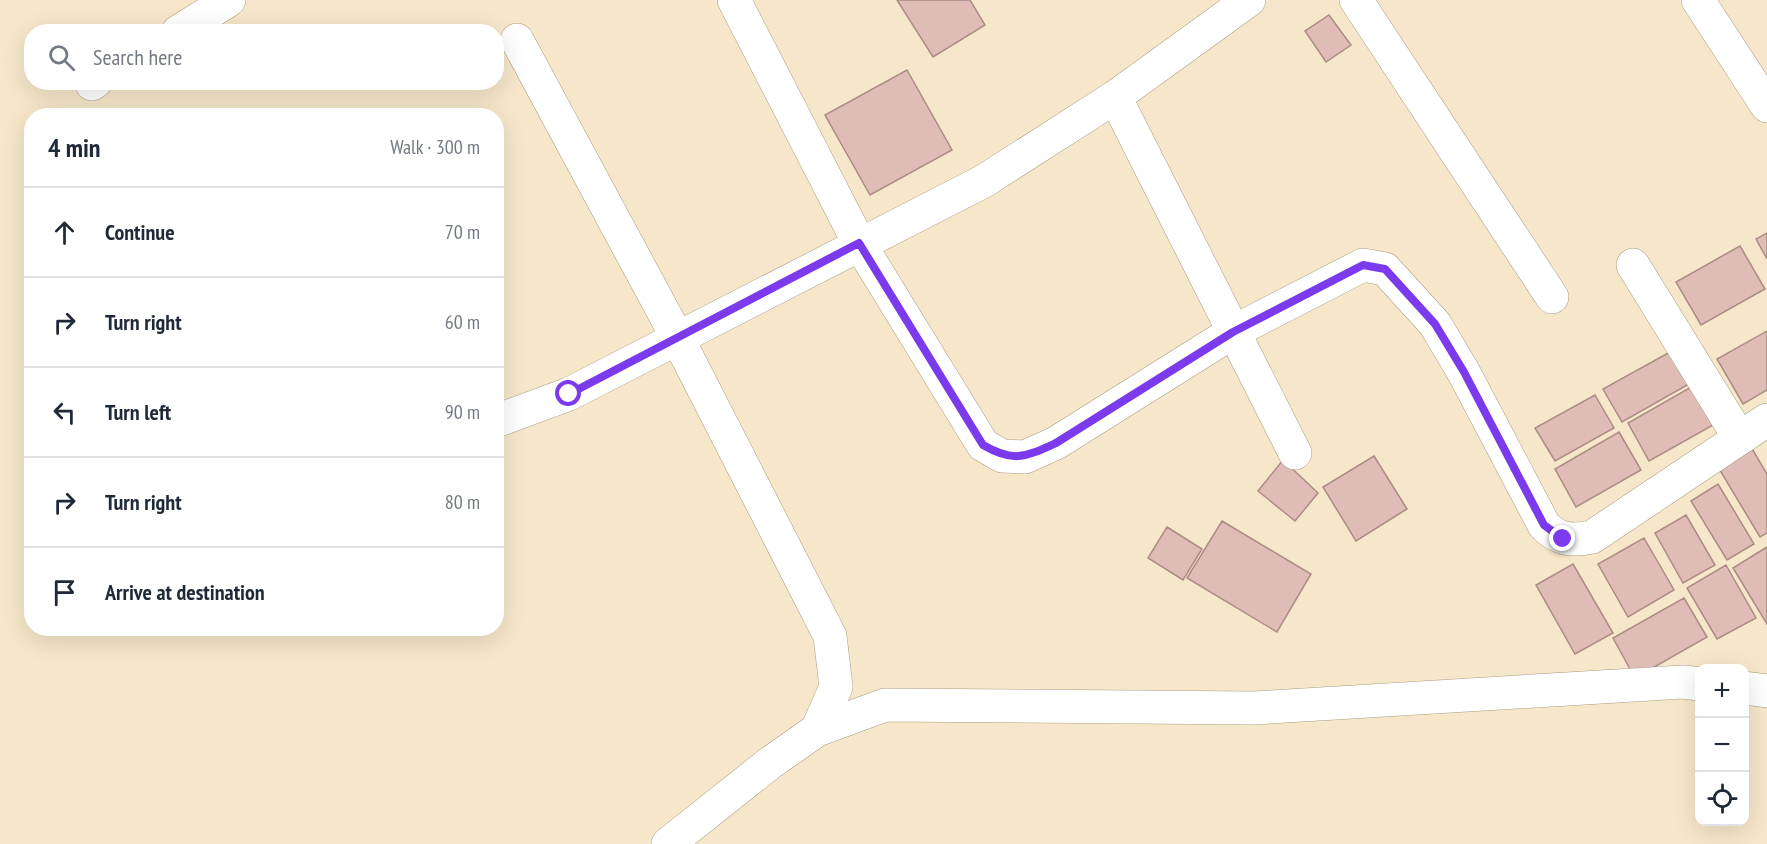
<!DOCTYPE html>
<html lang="en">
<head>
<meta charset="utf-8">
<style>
  :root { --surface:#fff; --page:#f6f6f7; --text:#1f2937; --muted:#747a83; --line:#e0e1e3 }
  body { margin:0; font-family:"PT Sans Narrow",sans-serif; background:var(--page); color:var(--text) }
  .controls { position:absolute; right:18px; bottom:18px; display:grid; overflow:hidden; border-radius:12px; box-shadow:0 6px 24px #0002 }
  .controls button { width:54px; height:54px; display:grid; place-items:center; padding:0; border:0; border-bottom:2px solid var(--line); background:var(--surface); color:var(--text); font:30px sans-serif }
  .stop { position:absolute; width:18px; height:18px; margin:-14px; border:4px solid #7c3aed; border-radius:50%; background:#fff }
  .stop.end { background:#7c3aed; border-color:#fff; box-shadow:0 2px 6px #0008 }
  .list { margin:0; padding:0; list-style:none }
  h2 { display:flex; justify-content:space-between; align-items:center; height:78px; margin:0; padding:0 24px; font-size:26px }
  h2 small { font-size:20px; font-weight:400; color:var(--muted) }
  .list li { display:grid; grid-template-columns:39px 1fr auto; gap:18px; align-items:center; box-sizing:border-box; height:90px; padding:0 24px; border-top:2px solid var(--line) }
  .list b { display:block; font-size:22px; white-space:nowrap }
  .list em { font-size:20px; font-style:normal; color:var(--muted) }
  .icon { flex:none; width:33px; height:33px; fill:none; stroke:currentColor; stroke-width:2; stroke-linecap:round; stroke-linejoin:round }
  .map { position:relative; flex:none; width:1767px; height:844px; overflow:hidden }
  .search { position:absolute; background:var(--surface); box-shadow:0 6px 24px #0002; left:24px; top:24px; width:480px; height:66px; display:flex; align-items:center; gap:15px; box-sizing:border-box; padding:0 21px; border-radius:24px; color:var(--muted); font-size:22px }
  .panel { position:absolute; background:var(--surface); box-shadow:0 6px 24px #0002; left:24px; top:108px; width:480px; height:528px; border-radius:24px }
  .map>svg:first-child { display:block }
  .building { fill:#dfbcb6; stroke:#ac8b85; stroke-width:1.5 }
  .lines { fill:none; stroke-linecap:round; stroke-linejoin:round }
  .minor-casing { stroke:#aa9d81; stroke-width:34 }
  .minor { stroke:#fff; stroke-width:33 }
  .route { stroke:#7c3aed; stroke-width:8 }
</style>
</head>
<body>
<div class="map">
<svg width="1767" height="844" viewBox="0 0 1767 844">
  <rect width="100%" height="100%" fill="#f6e7ca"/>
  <path class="building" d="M897,0H970L985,25L933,57Z
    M1329,15L1351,45L1326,62L1305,31Z
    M907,70L952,150L870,195L825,115Z
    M1767,233V259L1756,239Z
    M1740,246L1765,289L1701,325L1676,282Z
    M1767,331V390L1743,404L1717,359Z
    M1670,352L1689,384L1622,422L1603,389Z
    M1693,386L1715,424L1649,461L1628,423Z
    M1595,395L1614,428L1555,461L1535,428Z
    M1619,432L1641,470L1576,507L1555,469Z
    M1751,447L1767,474V533L1760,537L1718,467Z
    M1374,456L1407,509L1356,541L1323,487Z
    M1283,460L1318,493L1295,521L1258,491Z
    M1718,484L1754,544L1727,560L1691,501Z
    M1686,515L1715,565L1683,583L1655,533Z
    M1222,521L1311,574L1277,632L1187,578Z
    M1167,527L1202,549L1183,580L1148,558Z
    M1644,538L1674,590L1628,617L1598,564Z
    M1767,547V624L1733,568Z
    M1573,564L1613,633L1575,654L1536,585Z
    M1726,565L1756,618L1717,639L1687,588Z
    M1684,598L1707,637L1635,678L1613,638Z"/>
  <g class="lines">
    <g class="minor-casing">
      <path id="minor" d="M734,0L859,243L983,445L1002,456L1025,457L1056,443L1233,332L1363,265L1385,269L1435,324L1464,373L1544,525C1558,540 1572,541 1592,537L1767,420
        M1356,0L1552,297
        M1698,0L1767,106
        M178,32L229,0
        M517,40L677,337L830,636L836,687L817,730L770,763L668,844
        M92,84L95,82
        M1115,97L1295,453
        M1633,265L1739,437
        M496,421L569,394L984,181L1115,97L1249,0
        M1744,688L1767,691
        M817,730L885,705L1254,708L1683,682L1700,684"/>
    </g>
    <use href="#minor" class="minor"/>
  </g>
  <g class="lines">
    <path class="route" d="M569,394L859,243L983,445C1014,463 1025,457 1056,443L1233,332L1363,265L1385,269L1435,324L1464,372L1544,525L1563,539"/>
  </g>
</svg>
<div class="controls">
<button>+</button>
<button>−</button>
<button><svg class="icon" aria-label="locate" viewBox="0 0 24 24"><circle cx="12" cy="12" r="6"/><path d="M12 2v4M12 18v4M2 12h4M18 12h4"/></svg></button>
</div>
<div class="stop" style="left:569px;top:394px"></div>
<div class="stop end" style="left:1563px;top:539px"></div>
<div class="search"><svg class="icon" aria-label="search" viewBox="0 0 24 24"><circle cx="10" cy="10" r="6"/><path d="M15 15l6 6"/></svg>Search here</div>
<section class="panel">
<h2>4 min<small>Walk · 300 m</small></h2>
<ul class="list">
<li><svg class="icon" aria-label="ahead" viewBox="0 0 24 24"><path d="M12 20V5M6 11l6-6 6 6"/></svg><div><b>Continue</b></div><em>70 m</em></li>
<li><svg class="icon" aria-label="right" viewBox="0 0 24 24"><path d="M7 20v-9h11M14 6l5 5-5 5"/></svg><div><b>Turn right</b></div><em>60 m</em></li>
<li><svg class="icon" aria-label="left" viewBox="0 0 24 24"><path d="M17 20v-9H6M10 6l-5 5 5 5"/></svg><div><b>Turn left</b></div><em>90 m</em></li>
<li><svg class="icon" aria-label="right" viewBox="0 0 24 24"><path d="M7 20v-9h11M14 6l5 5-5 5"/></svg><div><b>Turn right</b></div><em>80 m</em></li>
<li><svg class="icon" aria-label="arrive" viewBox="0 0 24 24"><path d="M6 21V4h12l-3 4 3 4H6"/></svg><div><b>Arrive at destination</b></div></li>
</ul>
</section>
</div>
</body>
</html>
